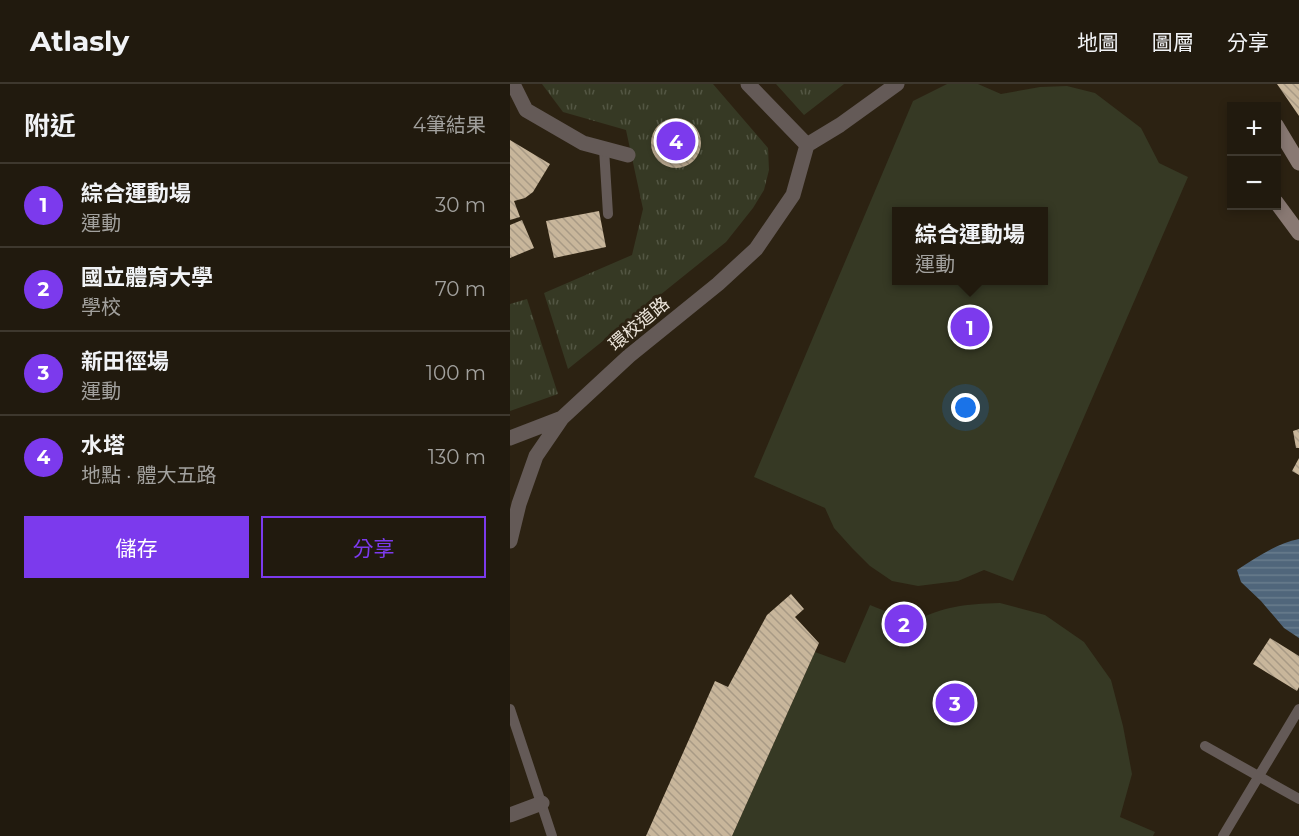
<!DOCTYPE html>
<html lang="zh-TW">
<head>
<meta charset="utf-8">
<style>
  :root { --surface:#211a0e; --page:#2d271c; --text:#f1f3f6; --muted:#a2a19e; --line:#3e382e; --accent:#7c3aed }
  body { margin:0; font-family:Montserrat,"Noto Sans TC",sans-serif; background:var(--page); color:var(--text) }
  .controls { position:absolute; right:18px; top:18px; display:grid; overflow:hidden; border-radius:0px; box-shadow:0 3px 9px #0003 }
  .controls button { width:54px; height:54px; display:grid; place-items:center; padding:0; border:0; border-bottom:2px solid var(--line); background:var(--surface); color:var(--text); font:30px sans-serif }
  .you { position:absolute; left:456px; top:324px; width:21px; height:21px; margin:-15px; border:4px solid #fff; border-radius:50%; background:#1a73e8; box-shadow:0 0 0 9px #1a73e833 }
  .badge { display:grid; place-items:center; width:39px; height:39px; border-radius:50%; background:var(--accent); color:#fff; font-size:20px; font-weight:700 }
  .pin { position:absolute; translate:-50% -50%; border:3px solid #fff; box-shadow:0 2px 6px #0006 }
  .popup { position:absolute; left:382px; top:123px; width:156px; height:78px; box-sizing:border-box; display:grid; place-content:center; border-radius:0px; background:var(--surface); filter:drop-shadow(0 2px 4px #0005); font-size:20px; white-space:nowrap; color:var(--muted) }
  .popup b { font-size:22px; color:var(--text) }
  .popup::after { content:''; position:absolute; left:50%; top:100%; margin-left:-12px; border:12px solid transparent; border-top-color:var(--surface) }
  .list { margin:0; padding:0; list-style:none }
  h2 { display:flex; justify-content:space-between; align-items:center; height:78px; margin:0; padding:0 24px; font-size:26px }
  h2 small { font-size:20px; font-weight:400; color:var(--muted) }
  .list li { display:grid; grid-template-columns:39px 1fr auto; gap:18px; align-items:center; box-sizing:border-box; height:84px; padding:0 24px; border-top:2px solid var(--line) }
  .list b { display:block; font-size:22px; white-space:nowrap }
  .list p { margin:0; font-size:20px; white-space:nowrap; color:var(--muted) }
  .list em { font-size:20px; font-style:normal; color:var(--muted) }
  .actions { display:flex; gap:12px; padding:18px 24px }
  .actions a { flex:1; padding:14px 0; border:2px solid var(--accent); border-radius:0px; text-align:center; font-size:21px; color:var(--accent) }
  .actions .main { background:var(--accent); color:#fff }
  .map { position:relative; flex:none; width:789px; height:752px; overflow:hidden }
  header { display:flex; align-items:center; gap:36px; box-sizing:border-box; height:84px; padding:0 30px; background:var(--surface); border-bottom:2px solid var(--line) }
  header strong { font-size:28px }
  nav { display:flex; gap:33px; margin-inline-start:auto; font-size:21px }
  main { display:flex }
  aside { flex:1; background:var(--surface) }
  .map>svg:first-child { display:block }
  .grass { fill:url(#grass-tufts) }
  .pitch { fill:#363924; fill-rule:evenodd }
  .water { fill:url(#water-rules) }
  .building { fill:url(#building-back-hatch) }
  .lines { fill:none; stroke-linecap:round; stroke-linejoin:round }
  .lane { stroke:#645a57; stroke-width:10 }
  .street { stroke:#645a57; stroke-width:15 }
  .secondary { stroke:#897973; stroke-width:15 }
  .labels { text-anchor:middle; stroke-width:6; stroke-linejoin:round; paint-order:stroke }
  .street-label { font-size:18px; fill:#ece5db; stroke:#2c2212 }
</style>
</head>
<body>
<header>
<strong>Atlasly</strong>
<nav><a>地圖</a><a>圖層</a><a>分享</a></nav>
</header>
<main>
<aside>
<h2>附近<small>4筆結果</small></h2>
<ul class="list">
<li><span class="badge">1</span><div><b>綜合運動場</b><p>運動</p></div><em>30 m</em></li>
<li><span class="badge">2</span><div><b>國立體育大學</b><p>學校</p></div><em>70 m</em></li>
<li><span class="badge">3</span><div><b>新田徑場</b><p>運動</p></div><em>100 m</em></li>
<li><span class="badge">4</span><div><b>水塔</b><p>地點 · 體大五路</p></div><em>130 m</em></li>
</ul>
<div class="actions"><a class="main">儲存</a><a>分享</a></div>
</aside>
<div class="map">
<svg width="789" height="752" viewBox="0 0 789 752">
  <defs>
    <pattern id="grass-tufts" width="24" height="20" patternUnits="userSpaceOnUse" patternTransform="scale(1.5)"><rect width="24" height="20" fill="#363924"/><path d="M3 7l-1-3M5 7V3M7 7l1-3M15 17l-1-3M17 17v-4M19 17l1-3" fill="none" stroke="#535643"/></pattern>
    <pattern id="water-rules" width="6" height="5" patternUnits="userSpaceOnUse" patternTransform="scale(1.5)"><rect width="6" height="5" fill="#50667b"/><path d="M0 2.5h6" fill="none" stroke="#697c8d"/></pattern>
    <pattern id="building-back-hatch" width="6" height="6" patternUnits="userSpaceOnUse" patternTransform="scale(1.5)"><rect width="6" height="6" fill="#c8b69b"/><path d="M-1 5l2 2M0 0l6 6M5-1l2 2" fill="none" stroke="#a89a85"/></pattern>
  </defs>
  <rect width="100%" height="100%" fill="#2c2212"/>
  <path class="grass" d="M32,0H203L258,64L259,86L254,106L243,124L216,158L58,285L34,209L122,171L133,125L116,46L53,28Z
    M266,0H334L294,31Z
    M17,215L48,310L0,327V220Z"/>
  <path class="pitch" d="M437,0H468L491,10L530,3L557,2L585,9L631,44L649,79L678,93L503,497L474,486L448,497L408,502L382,497L360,482L342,464L324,444L315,424L244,393L403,17ZM386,128H534V196H386Z
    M490,519L535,531L574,558L601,596L613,642L622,690L610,733L645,748L643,752H222L305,568L335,579L360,521L402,538C435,522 454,520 490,519Z"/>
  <path class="water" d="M789,455V554L774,544L751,517L731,498L727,486C746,474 767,459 789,455Z"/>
  <path class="building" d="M767,0H789V32Z
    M141 59a25 25 0 1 1 50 0a25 25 0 1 1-50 0Z
    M0,56L40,80L23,108L15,114L4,117L10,133L0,136Z
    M89,127L96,163L44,174L36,137Z
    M12,136L24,164L0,174V141Z
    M789,345V364H786L783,347Z
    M789,374V391L782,387Z
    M281,510L294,525L285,533L309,559L222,752H136L205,597L218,603L257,531Z
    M760,554L789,572V603L787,607L743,580Z"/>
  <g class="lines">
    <path class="lane" d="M94,65L98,130
      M0,625L42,752
      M695,662L789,715
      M713,752L789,625"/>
    <path class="street" d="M3,0L16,26L73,59L118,71
      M238,0L297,61
      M297,61L330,41L387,0
      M0,354L52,334
      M0,457L9,420L26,372L52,334L119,272L208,200L246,165L283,111L297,61
      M0,731L32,719"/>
    <path class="secondary" d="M766,41L789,79
      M766,118L789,149"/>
  </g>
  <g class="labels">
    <g class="street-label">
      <text transform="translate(129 240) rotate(-40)" y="6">環校道路</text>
    </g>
  </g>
</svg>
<div class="controls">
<button>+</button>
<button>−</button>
</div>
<div class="you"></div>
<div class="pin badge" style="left:460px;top:243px">1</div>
<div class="popup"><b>綜合運動場</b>運動</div>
<div class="pin badge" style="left:394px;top:540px">2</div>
<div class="pin badge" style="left:445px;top:619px">3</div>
<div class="pin badge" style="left:166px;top:57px">4</div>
</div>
</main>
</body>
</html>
